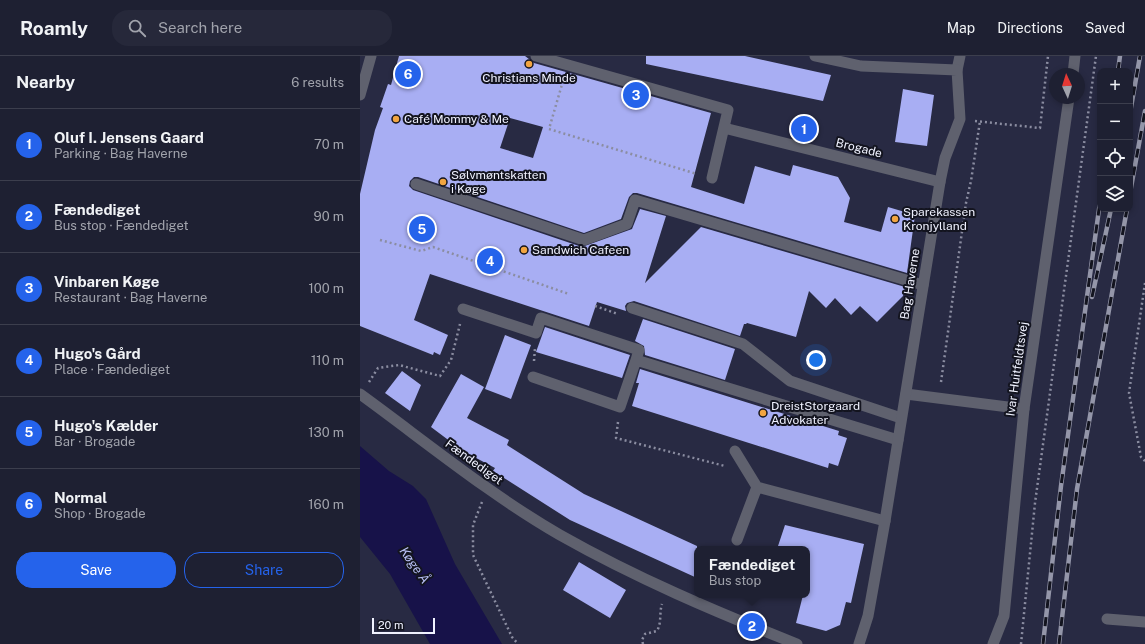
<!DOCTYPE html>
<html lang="en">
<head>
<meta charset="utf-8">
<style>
  :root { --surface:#1e2032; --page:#26283a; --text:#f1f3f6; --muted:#a1a3ac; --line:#3c3e4d; --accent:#2563eb }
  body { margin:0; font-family:"Public Sans",sans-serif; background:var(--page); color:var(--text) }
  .controls { position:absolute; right:12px; top:12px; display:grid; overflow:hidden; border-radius:8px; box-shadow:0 2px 6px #0003 }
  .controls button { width:36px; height:36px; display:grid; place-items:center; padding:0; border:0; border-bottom:1px solid var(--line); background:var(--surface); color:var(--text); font:20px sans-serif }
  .compass { position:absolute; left:689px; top:12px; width:36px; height:36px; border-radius:50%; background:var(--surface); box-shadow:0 2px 6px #0003; rotate:356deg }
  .scale { position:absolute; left:12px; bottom:10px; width:63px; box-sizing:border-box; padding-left:4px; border:2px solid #f0f2ff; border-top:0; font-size:11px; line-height:14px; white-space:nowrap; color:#f0f2ff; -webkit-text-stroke:3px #13141f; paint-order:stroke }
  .you { position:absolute; left:456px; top:304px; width:14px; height:14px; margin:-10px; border:3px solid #fff; border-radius:50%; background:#1a73e8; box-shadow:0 0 0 6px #1a73e833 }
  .badge { display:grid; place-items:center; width:26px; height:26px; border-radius:50%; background:var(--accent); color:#fff; font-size:13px; font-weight:700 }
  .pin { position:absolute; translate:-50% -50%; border:2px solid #fff; box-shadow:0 1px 4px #0006 }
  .popup { position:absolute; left:334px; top:490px; width:116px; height:52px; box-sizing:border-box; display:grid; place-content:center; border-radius:8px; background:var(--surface); filter:drop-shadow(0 1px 3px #0005); font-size:13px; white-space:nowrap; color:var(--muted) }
  .popup b { font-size:15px; color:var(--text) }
  .popup::after { content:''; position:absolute; left:50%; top:100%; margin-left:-8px; border:8px solid transparent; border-top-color:var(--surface) }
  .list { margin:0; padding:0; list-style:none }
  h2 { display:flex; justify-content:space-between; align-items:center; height:52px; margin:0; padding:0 16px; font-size:17px }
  h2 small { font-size:13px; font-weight:400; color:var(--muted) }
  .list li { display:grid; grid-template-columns:26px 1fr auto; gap:12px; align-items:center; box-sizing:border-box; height:72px; padding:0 16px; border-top:1px solid var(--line) }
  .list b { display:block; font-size:15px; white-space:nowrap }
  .list p { margin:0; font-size:13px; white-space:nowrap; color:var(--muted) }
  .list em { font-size:13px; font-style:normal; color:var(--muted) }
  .actions { display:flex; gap:8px; padding:12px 16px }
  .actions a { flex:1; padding:9px 0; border:1px solid var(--accent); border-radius:16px; text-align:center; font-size:14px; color:var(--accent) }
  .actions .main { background:var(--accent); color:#fff }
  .icon { flex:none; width:22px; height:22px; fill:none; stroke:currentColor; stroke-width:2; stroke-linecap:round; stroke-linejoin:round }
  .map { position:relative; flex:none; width:785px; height:588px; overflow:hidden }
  header { display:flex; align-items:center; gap:24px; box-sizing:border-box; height:56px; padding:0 20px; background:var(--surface); border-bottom:1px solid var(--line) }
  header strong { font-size:19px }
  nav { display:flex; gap:22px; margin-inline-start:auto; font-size:14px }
  .search { width:280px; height:36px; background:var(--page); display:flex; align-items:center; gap:10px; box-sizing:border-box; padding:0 14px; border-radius:16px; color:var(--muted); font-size:15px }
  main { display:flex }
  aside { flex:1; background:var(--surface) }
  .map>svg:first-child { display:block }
  .water { fill:#171249 }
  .building { fill:#a8aef3; fill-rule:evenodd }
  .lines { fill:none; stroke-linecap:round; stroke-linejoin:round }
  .path { stroke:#8b8da1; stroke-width:2.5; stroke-dasharray:2 3; stroke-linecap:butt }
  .service { stroke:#5f616e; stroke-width:11 }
  .pedestrian { stroke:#5f616e; stroke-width:11 }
  .minor { stroke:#5f616e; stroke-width:11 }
  .tertiary { stroke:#5f616e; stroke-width:11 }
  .rail-casing { stroke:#9496a9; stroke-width:4.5 }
  .rail { stroke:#13141f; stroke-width:3; stroke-dasharray:9; stroke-linecap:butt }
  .poi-dot { fill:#f2a541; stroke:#13141f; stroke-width:1.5 }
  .labels { text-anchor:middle; stroke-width:4; stroke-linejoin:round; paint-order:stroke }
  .poi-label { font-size:12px; fill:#f0f2ff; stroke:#13141f; text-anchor:start }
  .street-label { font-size:12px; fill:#f0f2ff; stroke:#13141f }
  .water-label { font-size:13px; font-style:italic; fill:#b8bff5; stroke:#13141f }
</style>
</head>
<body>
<header>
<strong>Roamly</strong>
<div class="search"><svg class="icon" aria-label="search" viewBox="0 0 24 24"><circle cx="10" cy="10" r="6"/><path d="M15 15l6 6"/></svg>Search here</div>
<nav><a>Map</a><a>Directions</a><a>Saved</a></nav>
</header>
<main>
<aside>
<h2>Nearby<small>6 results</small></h2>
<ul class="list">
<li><span class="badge">1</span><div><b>Oluf I. Jensens Gaard</b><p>Parking · Bag Haverne</p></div><em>70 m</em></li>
<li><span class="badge">2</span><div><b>Fændediget</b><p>Bus stop · Fændediget</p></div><em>90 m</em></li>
<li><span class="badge">3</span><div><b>Vinbaren Køge</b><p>Restaurant · Bag Haverne</p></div><em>100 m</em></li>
<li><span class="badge">4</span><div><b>Hugo's Gård</b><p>Place · Fændediget</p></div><em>110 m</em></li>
<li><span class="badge">5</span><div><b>Hugo's Kælder</b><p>Bar · Brogade</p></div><em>130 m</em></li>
<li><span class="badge">6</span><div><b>Normal</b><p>Shop · Brogade</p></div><em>160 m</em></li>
</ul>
<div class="actions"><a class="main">Save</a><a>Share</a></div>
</aside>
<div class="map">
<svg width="785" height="588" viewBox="0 0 785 588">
  <rect width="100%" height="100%" fill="#282a43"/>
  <path class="water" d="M0,390L29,415L53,430L66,443L95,508L142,588H70L30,518L0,481Z"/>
  <path class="building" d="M39,0H165L174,7L351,57L331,131L384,148L395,110L430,120L433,109L478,121L490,142L484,166L521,176L528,151L555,159L547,217L277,137H273L269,141L261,163L224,177L58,121H54L50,125L49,130L53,134L222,191L272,173L280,153L306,160L285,227L341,171L545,231L543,240L517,266L500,250L491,259L475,242L466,252L449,235L436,281L387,267L386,268H384L380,280L274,245L267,247L265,250L266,255L237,246L229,270L70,218L54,264L88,279L80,299L74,296L73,299L0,270V138L15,74L23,52L20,51L28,28L31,29ZM150,62L183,71L173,102L140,92Z
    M286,0H385L471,19L463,45L286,8Z
    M543,33L574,39L567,90L535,86Z
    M283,263L375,293L365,324L285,299L284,290L275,285Z
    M185,271L270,299L262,322L176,296Z
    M145,279L171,289L151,343L125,333Z
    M280,313L479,375L478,379L487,382L478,410L469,407L468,412L272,350L279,327H276Z
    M42,315L61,329L50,355L25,337Z
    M101,318L124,331L107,362L149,384L147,389L224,438L337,490V522L210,464L133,415L135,412L103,395L71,371Z
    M425,469L504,488L491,547L486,546L480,569L466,575L436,567L443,539H447V493H417Z
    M219,506L266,534L250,562L203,534Z"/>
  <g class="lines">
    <path class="path" d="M203,25L189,73L337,118
      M615,65L680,72L688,0
      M20,184L61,195L73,191L209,238
      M785,227L769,337L781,401L785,405
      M235,250L258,258
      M174,305L175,292
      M9,326L18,312L39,309L80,320L91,304L100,268
      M581,326L606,147L611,125L620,65
      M258,366L256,382L365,410
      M122,446L113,469V499L152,581L158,588
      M283,588L282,584L285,578L297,575C302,566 299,557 302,548
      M661,588L675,447L736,0"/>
    <path class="service" d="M176,0L368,54L352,122
      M364,72L580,126
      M56,128L224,184L267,168L275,144L563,229
      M272,252L383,288L430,325L541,362
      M103,253L176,277L181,262L279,294L276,304
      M173,321L260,351L276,304L538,384
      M546,338L664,353
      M375,395L397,431L525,465
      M377,484L397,431
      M747,563L785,566"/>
    <path class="pedestrian" d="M597,14L600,0"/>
    <path class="minor" d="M455,0L501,10L597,14L600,63L585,102L580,126L525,465L508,560L499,588
      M0,39L11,0"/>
    <path class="tertiary" d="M713,18L715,0
      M0,338C66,386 129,438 200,479C276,522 356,556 437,588
      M633,588L644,560L664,353L709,42"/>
    <g class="rail-casing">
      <path id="rail" d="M758,15L760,0
        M770,57L780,0
        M770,137L785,55
        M732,241L751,153
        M683,588L701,430L740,146
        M699,588L717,433L767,153"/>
    </g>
    <use href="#rail" class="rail"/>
  </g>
  <g class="poi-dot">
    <circle cx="169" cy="8" r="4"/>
    <circle cx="36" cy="63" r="4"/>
    <circle cx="83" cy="126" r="4"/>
    <circle cx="535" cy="163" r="4"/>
    <circle cx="164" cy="194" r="4"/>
    <circle cx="403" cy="357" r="4"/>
  </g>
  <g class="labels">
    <g class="poi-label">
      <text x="169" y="26" text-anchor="middle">Christians Minde</text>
      <text x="44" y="67">Café Mommy &amp; Me</text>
      <text x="91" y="123">Sølvmøntskatten<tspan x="91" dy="14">i Køge</tspan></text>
      <text x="543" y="160">Sparekassen<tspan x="543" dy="14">Kronjylland</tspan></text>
      <text x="172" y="198">Sandwich Cafeen</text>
      <text x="411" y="354">DreistStorgaard<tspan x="411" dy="14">Advokater</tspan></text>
    </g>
    <g class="street-label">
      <text transform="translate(499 92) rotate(14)" y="4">Brogade</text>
      <text transform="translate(550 228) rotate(-81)" y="4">Bag Haverne</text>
      <text transform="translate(657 313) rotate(-82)" y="4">Ivar Huitfeldtsvej</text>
      <text transform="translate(114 406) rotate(36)" y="4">Fændediget</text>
    </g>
    <g class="water-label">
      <text transform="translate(55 509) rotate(55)" y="5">Køge Å</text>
    </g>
  </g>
</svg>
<div class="controls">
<button>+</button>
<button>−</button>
<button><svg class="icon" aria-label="locate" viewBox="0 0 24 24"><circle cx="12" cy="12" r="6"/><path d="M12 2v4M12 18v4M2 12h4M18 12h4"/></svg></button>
<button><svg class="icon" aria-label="layers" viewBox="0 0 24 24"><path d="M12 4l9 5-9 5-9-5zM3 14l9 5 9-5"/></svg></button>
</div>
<svg class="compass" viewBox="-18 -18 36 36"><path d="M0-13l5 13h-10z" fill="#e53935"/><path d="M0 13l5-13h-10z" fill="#a1a3ac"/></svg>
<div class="scale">20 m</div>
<div class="you"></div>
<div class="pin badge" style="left:444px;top:73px">1</div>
<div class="pin badge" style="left:392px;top:570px">2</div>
<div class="popup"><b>Fændediget</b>Bus stop</div>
<div class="pin badge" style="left:276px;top:39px">3</div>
<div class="pin badge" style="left:130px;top:205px">4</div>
<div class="pin badge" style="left:62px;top:173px">5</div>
<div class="pin badge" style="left:48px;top:18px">6</div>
</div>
</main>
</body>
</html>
